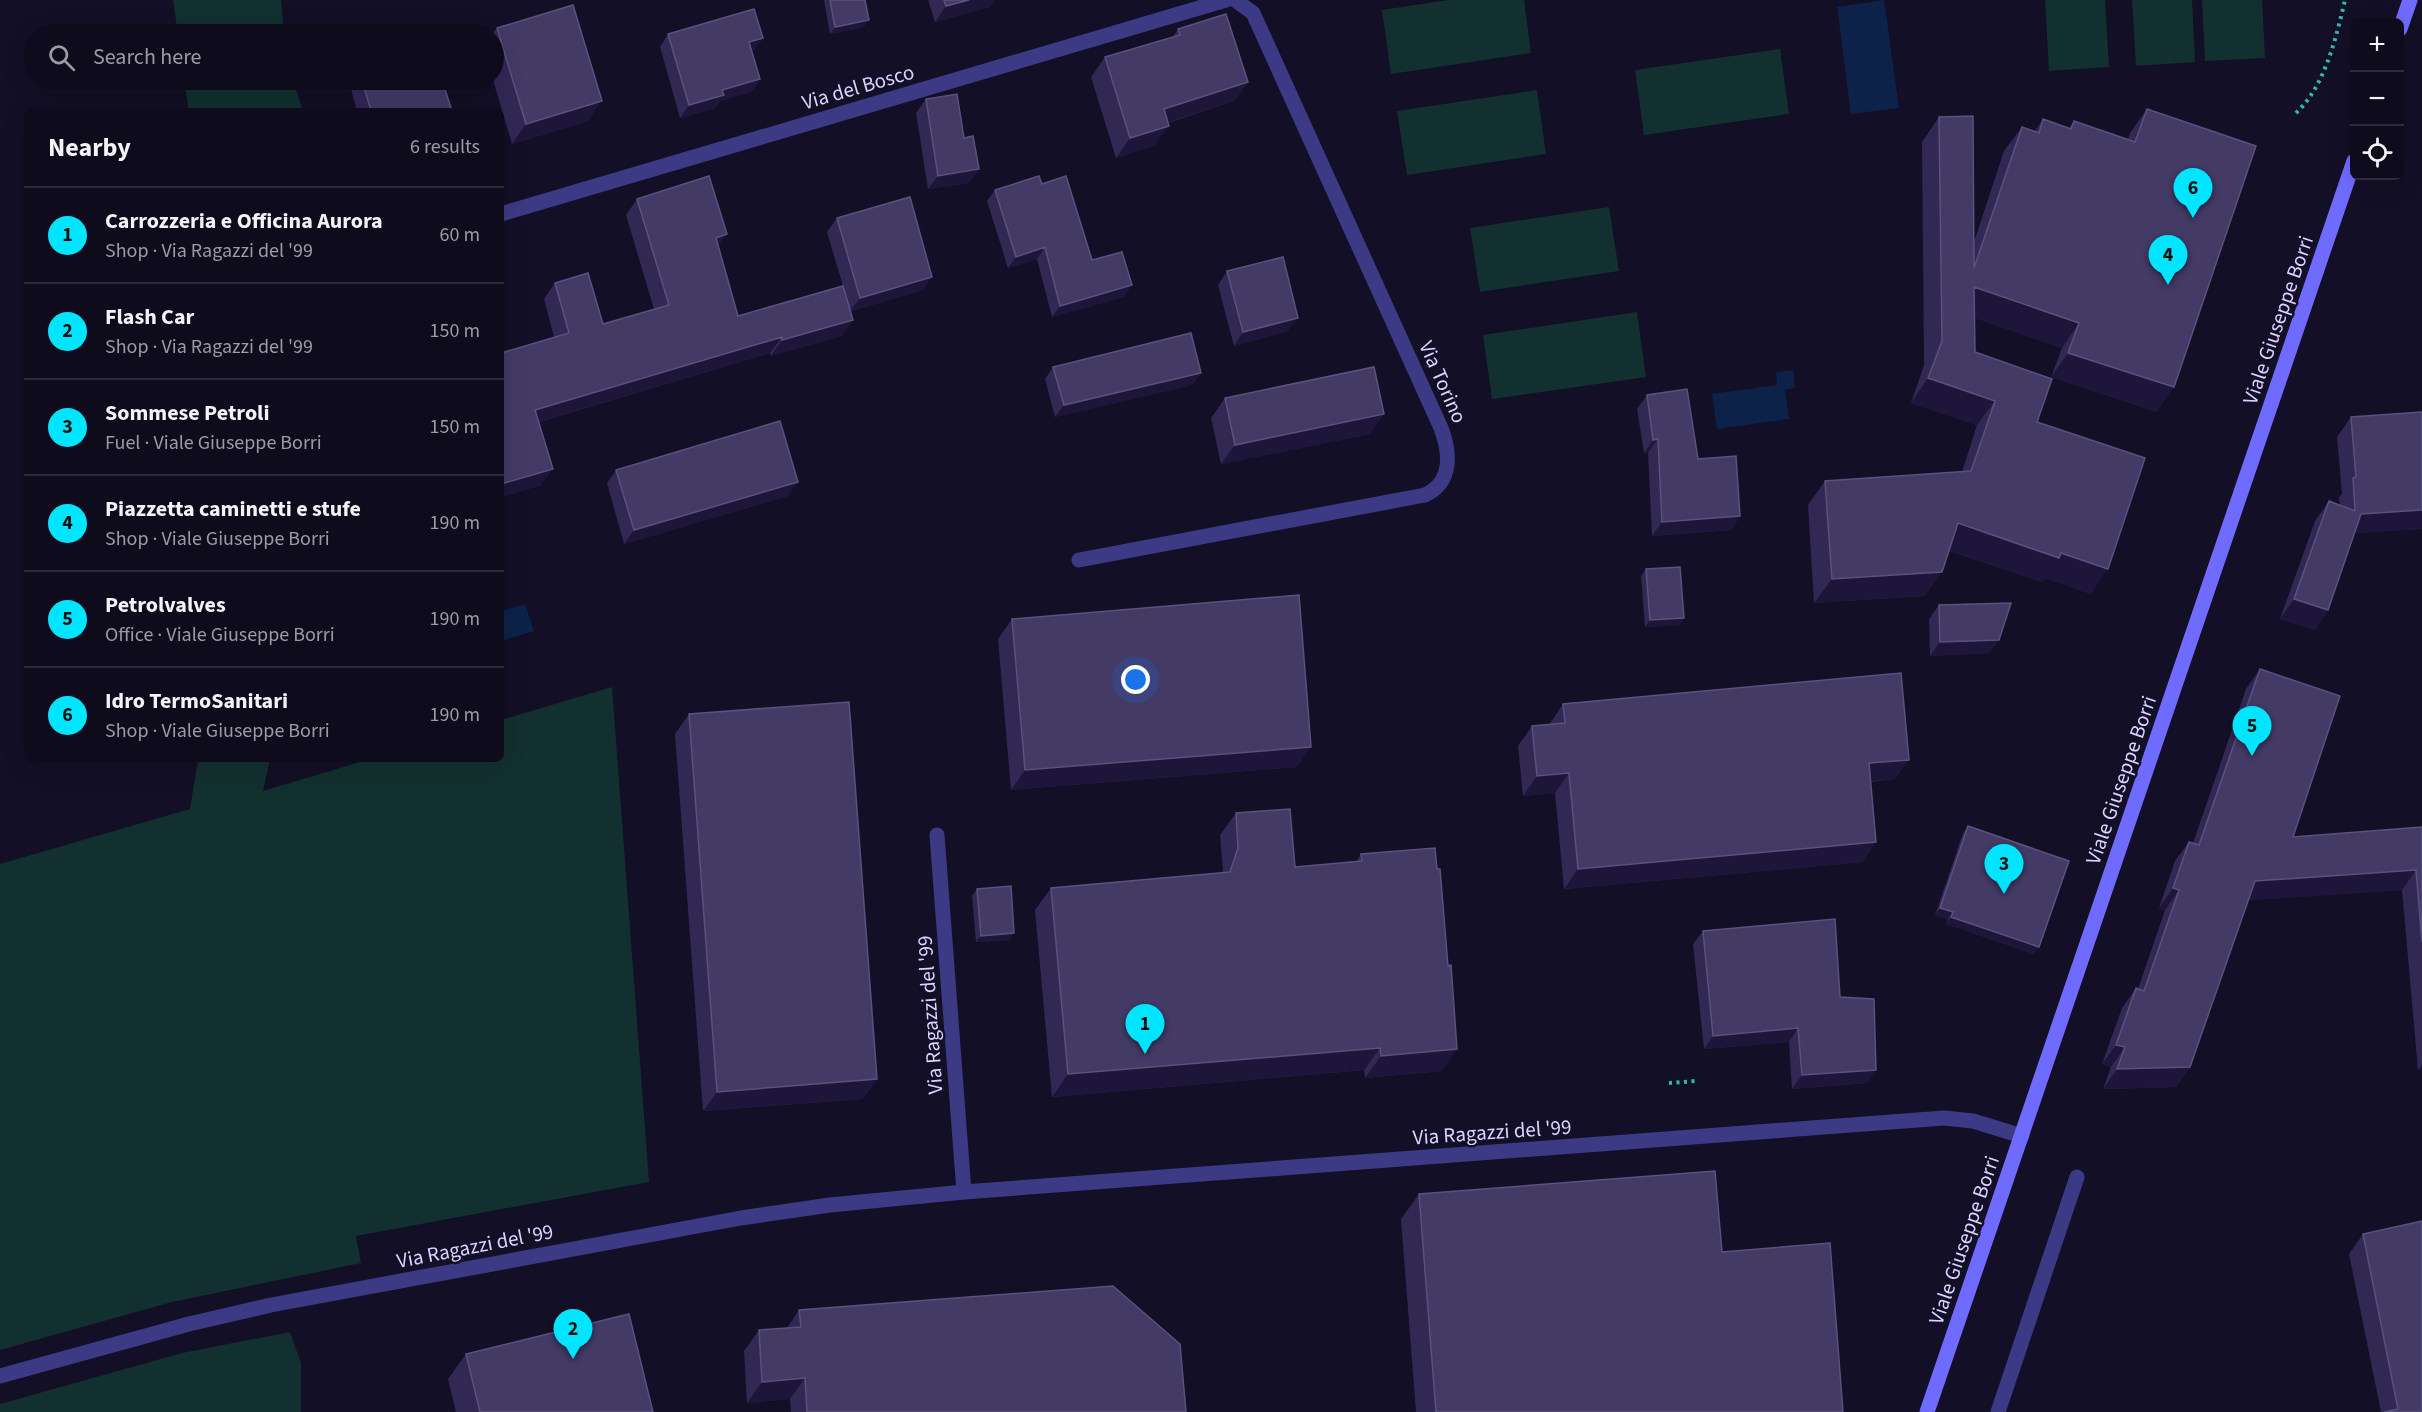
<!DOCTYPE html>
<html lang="en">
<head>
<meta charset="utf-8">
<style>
  :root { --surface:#0e0b1c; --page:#171425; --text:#f1f3f6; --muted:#9b9ba3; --line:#2e2b3b; --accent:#00e5ff }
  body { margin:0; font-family:"Source Sans 3",sans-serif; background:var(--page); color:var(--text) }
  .controls { position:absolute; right:18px; top:18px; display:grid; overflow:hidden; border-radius:9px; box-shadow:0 6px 24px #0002 }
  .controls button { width:54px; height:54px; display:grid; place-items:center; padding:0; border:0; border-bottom:2px solid var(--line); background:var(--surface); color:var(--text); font:30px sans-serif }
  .you { position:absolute; left:1136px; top:680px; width:21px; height:21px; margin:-15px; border:4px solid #fff; border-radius:50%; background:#1a73e8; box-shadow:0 0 0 9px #1a73e833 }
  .badge { display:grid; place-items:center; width:39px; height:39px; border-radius:50%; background:var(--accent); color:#111; font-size:20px; font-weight:700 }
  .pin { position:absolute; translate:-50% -50px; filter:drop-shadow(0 2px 3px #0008) }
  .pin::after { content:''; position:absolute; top:32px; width:21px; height:18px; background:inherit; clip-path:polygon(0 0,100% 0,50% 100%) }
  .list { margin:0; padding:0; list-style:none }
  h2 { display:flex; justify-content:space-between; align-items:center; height:78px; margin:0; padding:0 24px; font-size:26px }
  h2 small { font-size:20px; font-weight:400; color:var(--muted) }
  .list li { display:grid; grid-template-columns:39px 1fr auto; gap:18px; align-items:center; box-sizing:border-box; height:96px; padding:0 24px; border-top:2px solid var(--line) }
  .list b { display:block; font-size:22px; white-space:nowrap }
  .list p { margin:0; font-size:20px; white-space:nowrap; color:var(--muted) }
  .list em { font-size:20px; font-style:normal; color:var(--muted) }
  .icon { flex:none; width:33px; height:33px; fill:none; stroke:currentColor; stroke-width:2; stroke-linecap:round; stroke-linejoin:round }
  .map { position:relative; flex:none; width:2422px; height:1412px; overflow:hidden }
  .search { position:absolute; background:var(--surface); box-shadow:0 6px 24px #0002; left:24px; top:24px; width:480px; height:66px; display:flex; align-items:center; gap:15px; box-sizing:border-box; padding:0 21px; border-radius:33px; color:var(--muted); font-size:22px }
  .panel { position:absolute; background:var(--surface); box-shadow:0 6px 24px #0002; left:24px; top:108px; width:480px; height:654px; border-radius:9px }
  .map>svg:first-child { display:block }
  .green { fill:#12302f }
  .water { fill:#0c2248 }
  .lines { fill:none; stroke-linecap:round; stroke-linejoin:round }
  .path { stroke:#2fb8b0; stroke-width:4; stroke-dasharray:3 4.5; stroke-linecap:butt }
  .service { stroke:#3d3a85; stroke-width:15 }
  .minor { stroke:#3d3a85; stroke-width:15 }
  .secondary { stroke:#6f6bff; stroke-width:15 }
  .wall { fill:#312854 }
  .shaded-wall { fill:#1d163a }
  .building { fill:#433a66; stroke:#5a527e; stroke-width:1.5 }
  .labels { text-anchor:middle; stroke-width:5; stroke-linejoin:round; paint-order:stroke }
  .street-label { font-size:21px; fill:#d9d4ff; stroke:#130f26 }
</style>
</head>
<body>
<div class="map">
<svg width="2422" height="1412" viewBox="0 0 2422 1412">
  <rect width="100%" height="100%" fill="#130f26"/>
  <path class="green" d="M173,0H281L284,34H178Z
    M1448,0H1524L1531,53L1391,74L1382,10Z
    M2045,0H2105L2109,67L2049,71Z
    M2132,0H2192L2195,62L2136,66Z
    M2202,0H2262L2265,58L2205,61Z
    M1780,49L1789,114L1644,135L1635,70Z
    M184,80H293L303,111H189Z
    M1537,90L1546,154L1407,175L1397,111Z
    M1609,207L1619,271L1480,292L1470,228Z
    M1637,312L1646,377L1492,399L1483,335Z
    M612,687L649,1182L356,1236L361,1263L172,1302L0,1350V864L190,809L198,759H270L263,791L370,759H501V720Z
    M290,1332L301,1363V1412H0V1404L182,1353Z"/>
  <path class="water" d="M1884,0L1899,108L1851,114L1837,7Z
    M1793,370L1795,388L1785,390L1789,419L1717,429L1712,394L1777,385L1776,372Z
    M525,604L534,631L501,641V611Z"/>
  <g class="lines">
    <path class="path" d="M2296,113C2325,86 2336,38 2345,0
      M1669,1083L1696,1081"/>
    <path class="service" d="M937,835L964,1192
      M1998,1412L2077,1177"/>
    <path class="minor" d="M501,214L1226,0
      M1079,560L1425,495C1453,482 1450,452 1441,428L1253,13L1235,0
      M0,1376L189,1324L271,1305L741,1218L830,1205L964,1192L1944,1118L1973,1121L2022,1136"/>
    <path class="secondary" d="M2400,29L2410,0
      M1927,1412L2354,161"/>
  </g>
  <path class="wall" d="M824,0H865L864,27L830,34Z
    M928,0H995L990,7L935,22Z
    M497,28L588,121L512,144L493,80H494V34H492Z
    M1178,29L1248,82L1234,101L1168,123L1155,145L1116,158L1091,77L1105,57L1173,37Z
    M668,34L763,38L754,50L752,51L760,79L751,92L720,101L715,108L680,118L660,47Z
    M350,80H442L452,111H357L349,82Z
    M926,99L969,183L928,189L916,113Z
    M2147,109L2157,412L2051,377L2062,348L1975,318V352L2037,422L2091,594L2045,578L2042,582L1949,551L1925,596L1814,603L1808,505L1825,481L1962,472L1977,425L1911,403L1924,365L1922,142L1939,117L1974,242L2004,151L2022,127L2035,131L2043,119L2069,128L2074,121L2128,139L2130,133Z
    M1042,184L1092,260L1124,297L1052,317L1037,259L1008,268L987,201L995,190Z
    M637,199L718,247L738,316L843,286L827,232L837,218L923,290L851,311L842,336L771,356L770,353L539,422L541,485L501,497L554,337L544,299L555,283L603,324L654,309L626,215Z
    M1227,271L1288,331L1234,346L1218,285Z
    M1053,367L1201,373L1192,385L1055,417L1045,379Z
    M1647,395L1698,459L1740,516L1731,530L1652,536L1648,453H1644L1637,409Z
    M1225,398L1370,434L1221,464L1211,418Z
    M2422,412V529L2355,533L2328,610L2315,630L2280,619L2315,521L2329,501L2340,505L2339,497L2342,494L2337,437L2351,417Z
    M616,470L788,496L624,544L607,483Z
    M1646,569L1684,618L1679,625L1645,627L1641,576Z
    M1939,605L1999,640L1989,653L1930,656L1929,619Z
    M1012,619L1297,767L1011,790L998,639Z
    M2260,669L2293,837L2422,827V1069L2418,1070L2402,890L2248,900L2190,1067L2176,1087L2103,1089L2111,1067L2102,1064L2122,1008L2136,988L2138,989L2165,910L2159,908L2175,861L2189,842L2193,843L2246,689Z
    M1563,704L1895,779L1871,782L1863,862L1564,889L1555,793L1523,796L1518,746L1532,726L1549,725Z
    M689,714L877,1079L863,1099L703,1111L675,734Z
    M1236,813L1295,867L1356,862L1361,854L1442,1071L1365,1078L1364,1070L1052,1097L1035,910L1051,888L1222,873L1223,870L1220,835Z
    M1968,826L2034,954L1946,924L1948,919L1935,915L1963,833Z
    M977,889L1014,933L1009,940L976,942L972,896Z
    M1703,931L1840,997L1876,1070L1867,1083L1792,1089L1789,1042L1704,1049L1693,944Z
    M1419,1194L1722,1252L1843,1412H1416L1401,1219Z
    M2363,1234L2422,1412H2381L2349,1254Z
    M799,1310L1186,1412H791L790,1399L747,1403L744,1351L759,1330L787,1328Z
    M466,1354L653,1412H456L448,1379Z"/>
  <path class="shaded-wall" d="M969,0H995L990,7L935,22L946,6Z
    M869,20L864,27L830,34L835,27Z
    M763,38L754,50L740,55L749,42Z
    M760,79L751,92L720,101L715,108L680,118L689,105L722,90Z
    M1248,82L1234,101L1150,128L1164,109Z
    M602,101L588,121L512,144L526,124Z
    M1169,126L1155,145L1116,158L1130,138Z
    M979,169L969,183L928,189L938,176Z
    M727,234L715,250L716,238Z
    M1045,247L1037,259L1008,268L1016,257Z
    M932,277L923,290L850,311L860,298Z
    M1132,285L1124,297L1052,317L1060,306Z
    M1974,287L2079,323L2062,348L1957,312Z
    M1298,318L1288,331L1234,346L1243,332Z
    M853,320L842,336L771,356L782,340Z
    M782,337L770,353L524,426L535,410Z
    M2068,353L2174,387L2157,412L2051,377Z
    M1201,373L1192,385L1055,417L1064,405Z
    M1928,378L1995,401L1977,425L1911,403Z
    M1384,414L1370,434L1221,464L1235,445Z
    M1658,439L1648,453H1644L1653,440Z
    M553,469L541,485L501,497V484Z
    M798,482L788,496L624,544L634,530Z
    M2422,510V529L2347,534L2361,514Z
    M1740,516L1731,530L1652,536L1662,522Z
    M1958,523L2061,553L2108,569L2091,594L2045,578L2042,582L1941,548Z
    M1942,572L1925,596L1814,603L1832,579Z
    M2294,599L2328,610L2315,630L2280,619Z
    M1684,618L1679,625L1645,627L1650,620Z
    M1999,640L1989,653L1930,656L1940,642Z
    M1311,747L1297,767L1011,790L1025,770Z
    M1909,760L1895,779L1856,783L1869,763Z
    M1569,773L1555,793L1523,796L1537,776Z
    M1876,842L1863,862L1564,889L1578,869Z
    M2416,870L2402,890L2241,901L2255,881Z
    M2173,888L2179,890L2165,910L2159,908Z
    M1940,908L1953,912L1948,919L1935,915Z
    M1951,917L2039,947L2034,954L1946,924Z
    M1014,933L1009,940L976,942L981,936Z
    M1798,1028L1789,1042L1704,1049L1713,1036Z
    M2116,1045L2125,1047L2111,1067L2102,1064Z
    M1380,1048L1364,1070L1052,1097L1068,1074Z
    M1457,1049L1442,1071L1365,1078L1381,1056Z
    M2422,1064V1069L2418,1070Z
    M2190,1067L2176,1087L2103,1089L2117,1069Z
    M1876,1070L1867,1083L1792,1089L1802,1075Z
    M877,1079L863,1099L703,1111L717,1092Z
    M805,1378L790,1399L747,1403L762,1382Z"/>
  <path class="building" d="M830,0H865L869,20L835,27Z
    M944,0H969L946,6Z
    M573,5L602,101L526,124L497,28Z
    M754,9L763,38L749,42L760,79L722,90L724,95L689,105L668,34Z
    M1226,14L1248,82L1164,109L1169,126L1130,138L1105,57L1180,35L1178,29Z
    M362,80H442L452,111H371Z
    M957,94L964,138L973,136L979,169L938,176L926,99Z
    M2147,109L2256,146L2174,387L2068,353L2079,323L1974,287L1975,352L2052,379L2037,422L2145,458L2108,569L2061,553L2059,558L1958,523L1942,572L1832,579L1825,481L1971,471L1995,401L1928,378L1942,341L1939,117L1973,116L1974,268L2022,127L2039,133L2043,119L2071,129L2074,121L2135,142Z
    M709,176L727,234L716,238L738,316L843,286L853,320L782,340V337L535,410L553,469L501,484V353L569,333L555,283L588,273L603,324L669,305L637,199Z
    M1039,176L1042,184L1066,176L1092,260L1122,252L1132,285L1060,306L1045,247L1016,257L995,190Z
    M910,197L932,277L860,298L837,218Z
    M1283,257L1298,318L1243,332L1227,271Z
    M1191,333L1201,373L1064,405L1053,367Z
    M1374,367L1384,414L1235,445L1225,398Z
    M1687,389L1698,459L1736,456L1740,516L1662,522L1658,439L1653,440L1647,395Z
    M2422,412V510L2361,514L2328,610L2294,599L2329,501L2355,511L2353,478L2356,477L2351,417Z
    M780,421L798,482L634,530L616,470Z
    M1680,567L1684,618L1650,620L1646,569Z
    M1299,595L1311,747L1025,770L1012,619Z
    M2011,603L1999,640L1940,642L1939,605Z
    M2260,669L2340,696L2293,837L2422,827V942L2416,870L2255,881L2190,1067L2117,1069L2125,1047L2116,1045L2136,988L2144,991L2179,890L2173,888L2189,842L2199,845Z
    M1901,673L1909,760L1869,763L1876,842L1578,869L1569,773L1537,776L1532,726L1565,723L1563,704Z
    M849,702L877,1079L717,1092L689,714Z
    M1290,809L1295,867L1362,861L1361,854L1435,848L1437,869H1440L1448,966L1451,965L1457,1049L1381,1056L1380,1048L1068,1074L1051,888L1230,872L1238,848L1236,813Z
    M1968,826L2069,861L2039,947L1951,917L1953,912L1940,908Z
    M1011,886L1014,933L981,936L977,889Z
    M1835,919L1840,997L1874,999L1876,1070L1802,1075L1798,1028L1713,1036L1703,931Z
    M1715,1171L1722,1252L1830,1243L1843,1412H1436L1419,1194Z
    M2422,1221V1412H2384L2398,1409L2363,1234Z
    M1113,1286L1180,1344L1186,1412H807L805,1378L762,1382L759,1330L801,1327L799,1310Z
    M629,1314L653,1412H480L466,1354Z"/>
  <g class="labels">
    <g class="street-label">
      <text transform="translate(858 87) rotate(-16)" y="7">Via del Bosco</text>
      <text transform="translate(2278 320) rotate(-71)" y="7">Viale Giuseppe Borri</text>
      <text transform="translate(1443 382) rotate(66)" y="7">Via Torino</text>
      <text transform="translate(2121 780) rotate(-71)" y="7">Viale Giuseppe Borri</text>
      <text transform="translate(930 1015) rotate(-94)" y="7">Via Ragazzi del '99</text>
      <text transform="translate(1492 1132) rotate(-4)" y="7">Via Ragazzi del '99</text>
      <text transform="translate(1964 1240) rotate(-71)" y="7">Viale Giuseppe Borri</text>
      <text transform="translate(475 1246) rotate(-11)" y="7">Via Ragazzi del '99</text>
    </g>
  </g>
</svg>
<div class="controls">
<button>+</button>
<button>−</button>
<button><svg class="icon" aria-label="locate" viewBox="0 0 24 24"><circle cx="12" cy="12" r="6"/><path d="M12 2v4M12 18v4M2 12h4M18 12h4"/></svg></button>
</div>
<div class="you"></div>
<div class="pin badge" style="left:1145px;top:1054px">1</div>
<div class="pin badge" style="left:573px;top:1359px">2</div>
<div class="pin badge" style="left:2004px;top:894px">3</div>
<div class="pin badge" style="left:2168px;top:285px">4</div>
<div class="pin badge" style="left:2252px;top:756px">5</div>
<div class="pin badge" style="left:2193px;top:218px">6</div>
<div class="search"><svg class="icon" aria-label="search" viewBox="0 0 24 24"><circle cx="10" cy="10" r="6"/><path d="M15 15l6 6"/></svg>Search here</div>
<section class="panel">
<h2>Nearby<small>6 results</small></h2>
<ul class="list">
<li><span class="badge">1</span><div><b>Carrozzeria e Officina Aurora</b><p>Shop · Via Ragazzi del '99</p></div><em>60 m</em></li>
<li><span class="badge">2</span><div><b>Flash Car</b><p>Shop · Via Ragazzi del '99</p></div><em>150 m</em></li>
<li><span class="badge">3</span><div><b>Sommese Petroli</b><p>Fuel · Viale Giuseppe Borri</p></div><em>150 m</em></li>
<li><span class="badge">4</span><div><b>Piazzetta caminetti e stufe</b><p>Shop · Viale Giuseppe Borri</p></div><em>190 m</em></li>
<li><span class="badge">5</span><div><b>Petrolvalves</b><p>Office · Viale Giuseppe Borri</p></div><em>190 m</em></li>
<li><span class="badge">6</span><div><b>Idro TermoSanitari</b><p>Shop · Viale Giuseppe Borri</p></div><em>190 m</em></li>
</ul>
</section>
</div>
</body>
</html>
